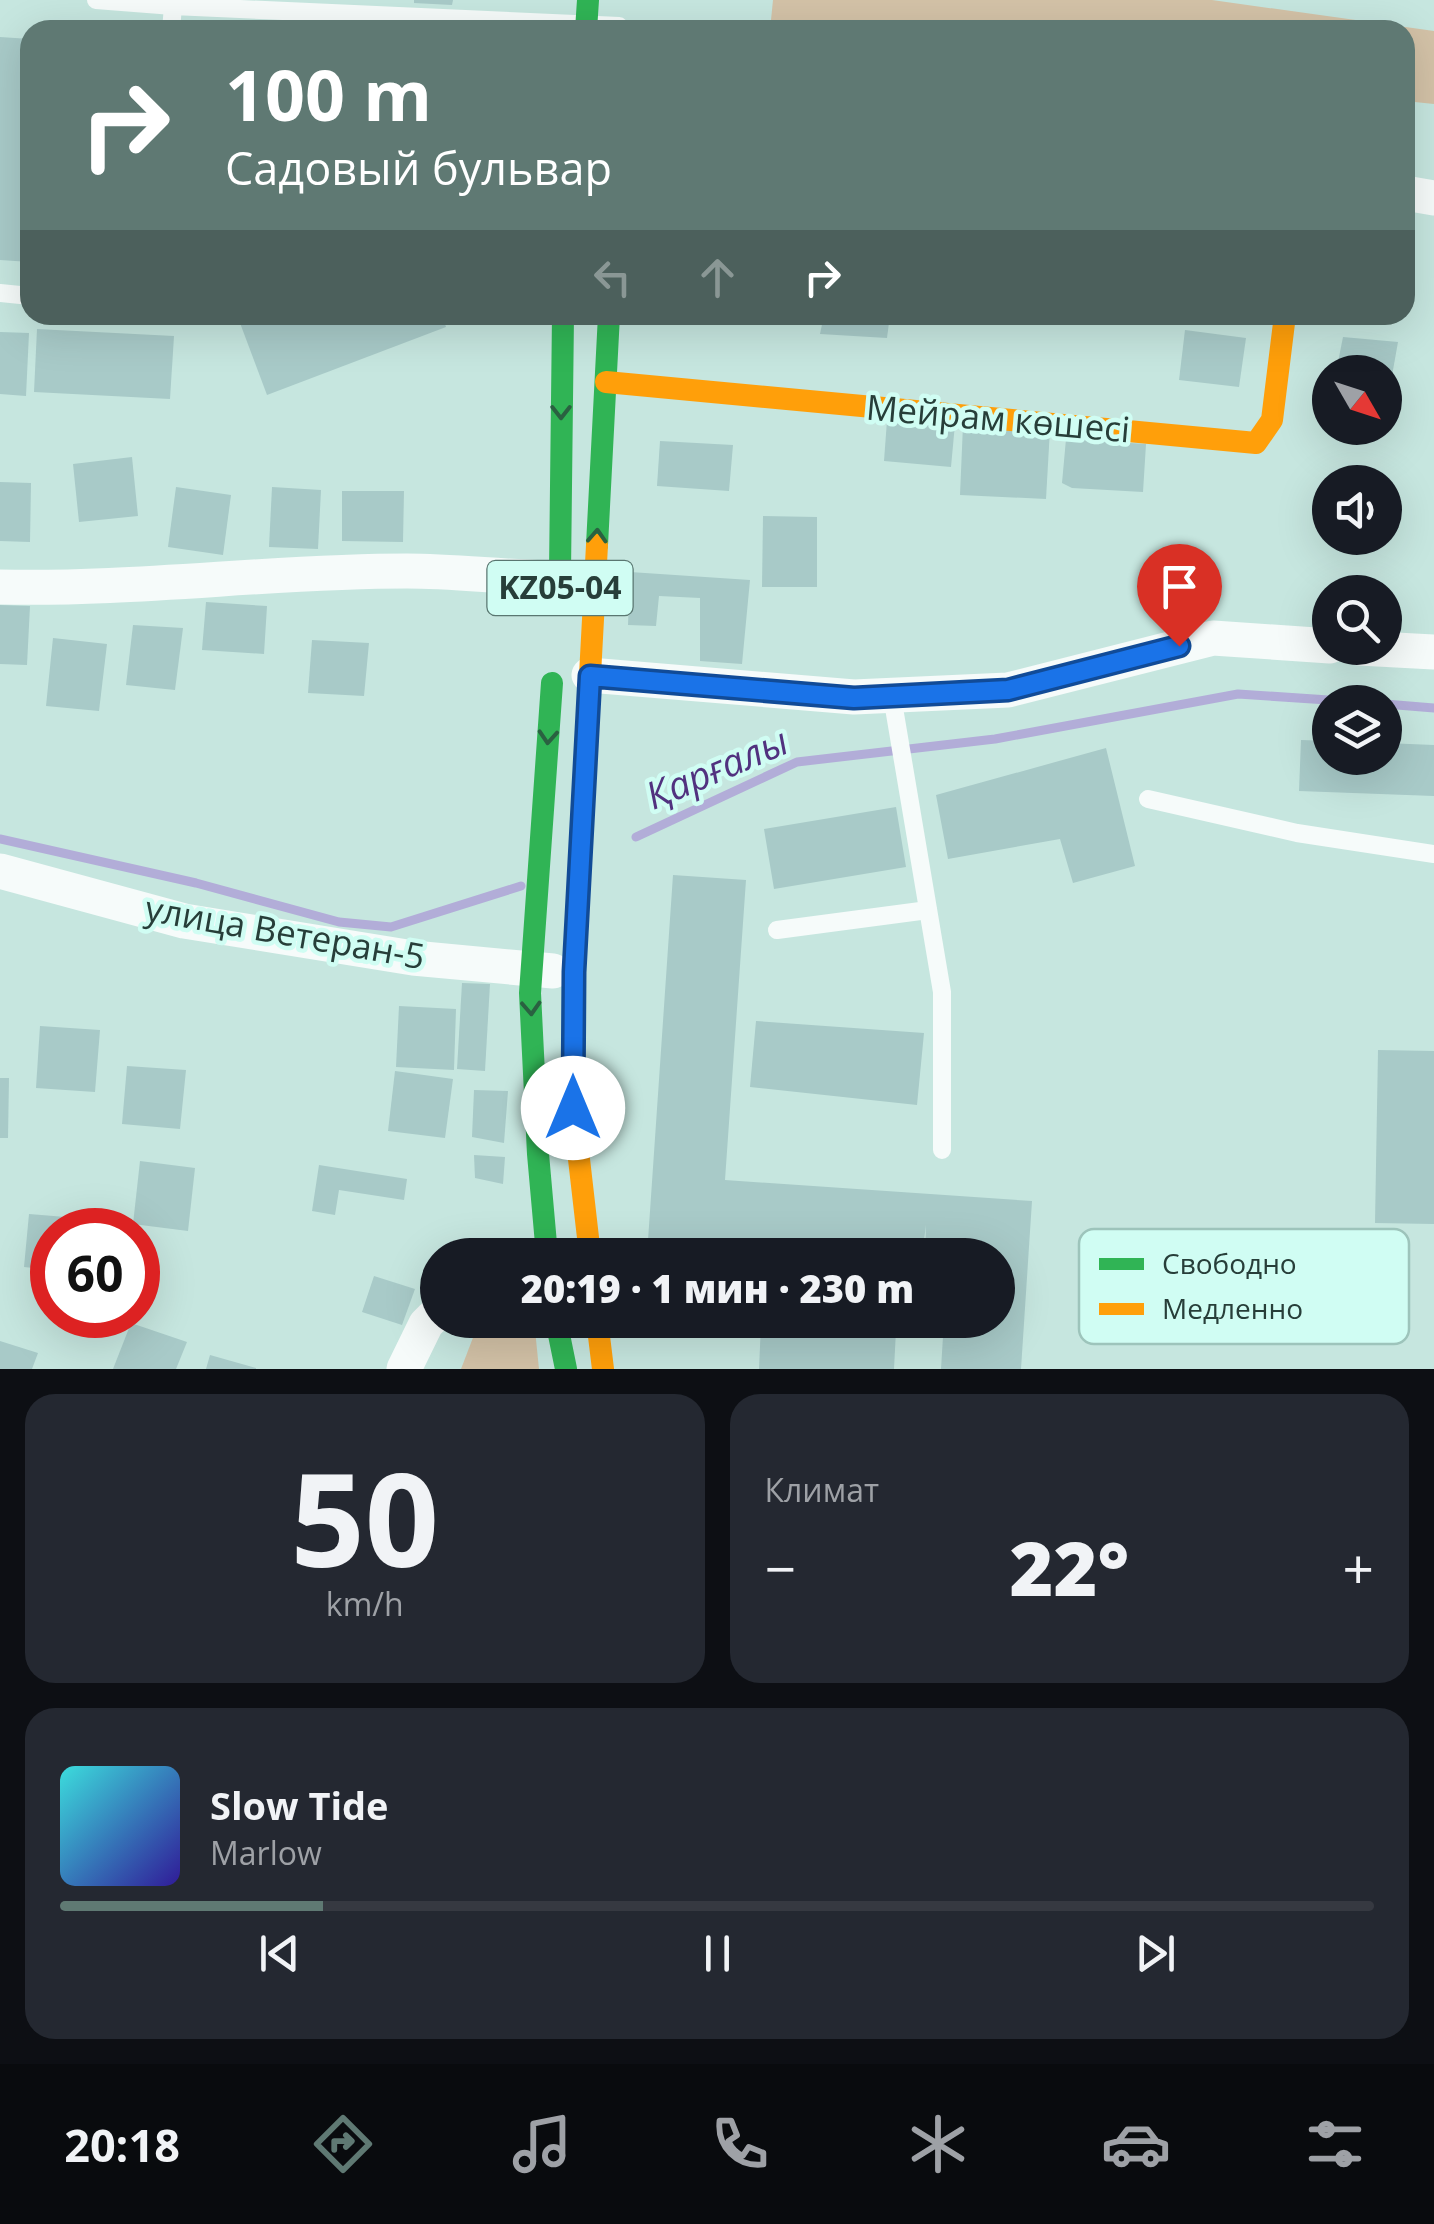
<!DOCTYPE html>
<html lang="ru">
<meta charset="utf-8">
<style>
body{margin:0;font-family:"Open Sans",sans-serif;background:#242831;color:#f1f3f6;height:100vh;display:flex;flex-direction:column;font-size:38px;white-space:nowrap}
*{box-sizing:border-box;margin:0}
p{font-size:32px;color:#9ea1a6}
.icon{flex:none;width:55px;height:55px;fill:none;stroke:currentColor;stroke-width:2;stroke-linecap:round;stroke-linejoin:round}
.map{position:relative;height:1369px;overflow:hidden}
.panel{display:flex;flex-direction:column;gap:25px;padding:25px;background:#0d0f14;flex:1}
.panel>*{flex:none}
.hud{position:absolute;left:20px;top:20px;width:1395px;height:305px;border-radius:30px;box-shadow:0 10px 40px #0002;background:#5f7973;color:#fff;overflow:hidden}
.needle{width:65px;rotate:129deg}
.controls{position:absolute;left:1312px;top:355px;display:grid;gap:20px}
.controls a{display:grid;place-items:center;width:90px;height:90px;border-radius:50%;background:#171b24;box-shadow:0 10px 40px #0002;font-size:50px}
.speed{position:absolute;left:30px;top:1208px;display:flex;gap:20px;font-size:50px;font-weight:700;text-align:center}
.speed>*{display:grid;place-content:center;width:130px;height:130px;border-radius:50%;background:#171b24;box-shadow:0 10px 40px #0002;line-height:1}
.speed .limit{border:15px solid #d22;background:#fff;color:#111}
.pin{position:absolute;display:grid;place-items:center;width:85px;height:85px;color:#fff;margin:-102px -42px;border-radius:50% 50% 50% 0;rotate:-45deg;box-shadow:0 0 10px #0007}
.pin .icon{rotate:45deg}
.me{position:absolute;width:110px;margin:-55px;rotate:0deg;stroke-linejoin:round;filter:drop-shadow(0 0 8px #0008)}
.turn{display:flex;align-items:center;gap:35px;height:210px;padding:0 40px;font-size:45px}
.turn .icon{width:130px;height:130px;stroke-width:2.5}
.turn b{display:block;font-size:70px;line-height:85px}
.lanes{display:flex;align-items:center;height:95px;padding:0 40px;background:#0003;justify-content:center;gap:50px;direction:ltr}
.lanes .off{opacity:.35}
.big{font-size:75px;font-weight:800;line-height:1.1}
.panel .widget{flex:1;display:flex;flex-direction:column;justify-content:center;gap:15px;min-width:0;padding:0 35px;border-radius:30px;background:#242831}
.panel .dial{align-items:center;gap:0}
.dial b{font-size:130px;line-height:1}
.song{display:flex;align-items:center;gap:30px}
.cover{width:120px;height:120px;border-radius:15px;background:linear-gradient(135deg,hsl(180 70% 55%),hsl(250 70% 35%))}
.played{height:10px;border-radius:5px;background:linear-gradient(90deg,#5f7973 20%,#363941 20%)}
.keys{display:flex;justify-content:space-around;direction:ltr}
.heat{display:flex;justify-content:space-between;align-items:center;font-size:55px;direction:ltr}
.panel .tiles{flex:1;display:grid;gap:25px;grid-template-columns:1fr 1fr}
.widget:last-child{grid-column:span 2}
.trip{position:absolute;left:420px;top:1238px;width:595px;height:100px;border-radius:50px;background:#171b24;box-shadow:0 10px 40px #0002;font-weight:800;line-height:100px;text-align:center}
.tab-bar{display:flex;height:160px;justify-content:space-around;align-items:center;background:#090b0e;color:#9ea1a6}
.tab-bar .icon{width:70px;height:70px}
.tab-bar .selected{color:#5f7973}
.tab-bar b{font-size:45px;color:#f1f3f6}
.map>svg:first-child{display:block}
.green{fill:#d3c2a7}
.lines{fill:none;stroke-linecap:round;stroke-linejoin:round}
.stream{stroke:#b2add8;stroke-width:9}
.building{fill:#a8cac8}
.lane{stroke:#f6fbfa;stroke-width:18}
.street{stroke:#f6fbfa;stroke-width:35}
.fast{stroke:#30b455;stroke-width:22}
.slow{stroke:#ff9f0a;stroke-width:22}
.oneway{stroke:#2a6141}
.route-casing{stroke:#114b97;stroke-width:25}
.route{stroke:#1a73e8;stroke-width:18}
.labels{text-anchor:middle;stroke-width:9;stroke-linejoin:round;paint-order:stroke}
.shield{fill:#d0fdf3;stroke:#5a7771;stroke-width:2.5}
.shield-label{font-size:32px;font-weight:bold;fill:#273e39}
.street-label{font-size:35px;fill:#273e39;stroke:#d0fdf3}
.water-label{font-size:38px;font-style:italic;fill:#51327f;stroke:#d0fdf3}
.key{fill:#d0fdf3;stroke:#9dc4bb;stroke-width:2.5}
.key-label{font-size:28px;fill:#273e39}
</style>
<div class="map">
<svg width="1434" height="1369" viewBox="0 0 1434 1369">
<rect width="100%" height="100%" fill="#c6e6df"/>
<!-- green -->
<g class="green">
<polygon points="773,0 1212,0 1434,31 1434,104 1405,101 1405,30 770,30"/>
<polygon points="511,1320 534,1320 539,1369 461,1369 474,1335"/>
</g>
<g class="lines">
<!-- stream -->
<g class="stream">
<polyline points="1385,704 1434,708"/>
<polyline points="636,837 797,762 995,739 1238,694 1358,702"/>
<polyline points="0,839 196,883 339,922 391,927 521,886"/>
</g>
</g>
<!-- building -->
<g class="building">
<polygon points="414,0 453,0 452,5 414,3"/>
<polygon points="0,37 30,39 30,262 0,260"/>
<polygon points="237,315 442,315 446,327 267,395"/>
<polygon points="824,315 890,315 887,338 820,334"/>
<polygon points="37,329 174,336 170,399 34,392"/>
<polygon points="1185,330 1246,338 1239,387 1179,380"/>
<polygon points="0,332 29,333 26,396 0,394"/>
<polygon points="1343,337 1398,342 1388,398 1385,398 1385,372 1336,372"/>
<polygon points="888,407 956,413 951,467 884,461"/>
<polygon points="963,425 1050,429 1046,499 960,495"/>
<polygon points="1066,439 1146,444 1143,492 1072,488 1062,483"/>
<polygon points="660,441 733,445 729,491 657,486"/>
<polygon points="132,457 138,516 79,522 73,464"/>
<polygon points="0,482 31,483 30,542 0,541"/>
<polygon points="176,487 231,495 223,555 168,547"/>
<polygon points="272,487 321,490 318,549 269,547"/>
<polygon points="342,491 404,491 403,542 342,541"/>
<polygon points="763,516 817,517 817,587 762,587"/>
<polygon points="630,572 750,580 742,664 700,661 700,598 659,596 656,626 628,625"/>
<polygon points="206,602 267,606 264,654 202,650"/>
<polygon points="0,605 30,606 27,665 0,664"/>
<polygon points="133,625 183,628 175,690 126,685"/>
<polygon points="53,638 107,644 99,711 46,706"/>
<polygon points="312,640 369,643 364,696 308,693"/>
<polygon points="1301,740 1330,741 1330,758 1385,758 1385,743 1434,745 1434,796 1299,791"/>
<polygon points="1106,748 1135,866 1073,883 1060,839 948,859 936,795"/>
<polygon points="896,807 906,867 774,889 764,829"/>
<polygon points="673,875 746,880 725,1180 1032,1201 1021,1369 941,1369 944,1320 998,1320 998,1255 925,1255 926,1225 922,1255 647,1255"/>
<polygon points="462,983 490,984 485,1071 457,1069"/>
<polygon points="399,1006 456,1009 454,1070 396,1067"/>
<polygon points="756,1021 924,1033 917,1105 750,1087"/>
<polygon points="40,1026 100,1030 95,1092 36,1088"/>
<polygon points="1378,1050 1434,1051 1434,1224 1375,1223"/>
<polygon points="127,1066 186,1070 180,1129 122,1124"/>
<polygon points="395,1071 453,1079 445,1138 388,1131"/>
<polygon points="0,1078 9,1078 8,1138 0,1138"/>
<polygon points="474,1090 508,1091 504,1143 472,1137"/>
<polygon points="474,1155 505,1157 503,1184 475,1178"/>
<polygon points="140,1161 195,1168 188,1231 133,1224"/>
<polygon points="319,1165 407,1179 404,1200 339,1190 335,1215 312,1211"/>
<polygon points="29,1214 90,1219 89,1230 52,1230 52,1270 24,1267"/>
<polygon points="374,1276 415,1289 402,1325 362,1312"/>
<polygon points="131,1323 187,1342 176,1369 113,1369"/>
<polygon points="761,1324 896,1330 894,1369 759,1369"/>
<polygon points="0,1341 38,1353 32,1369 0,1369"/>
<polygon points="210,1355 256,1368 256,1369 206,1369"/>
</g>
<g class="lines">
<!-- lane -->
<g class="lane">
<polyline points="96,0 173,6"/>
<polyline points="171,30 173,6 619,26"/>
<polyline points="0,293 30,296"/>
<polyline points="892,696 942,992 942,1150"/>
<polyline points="1148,799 1297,833 1434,854"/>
<polyline points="777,930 928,910"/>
</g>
<!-- street -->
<g class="street">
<polyline points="1405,193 1434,198"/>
<path d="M0 587C136 590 271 571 407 571 458 571 509 578 560 578"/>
<polyline points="1359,648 1434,652"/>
<polyline points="589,675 854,697 1008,690 1213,638 1330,646"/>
<polyline points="0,871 184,921 413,958 553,971"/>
<polyline points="404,1369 426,1324 438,1312"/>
</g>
<!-- fast -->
<g class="fast">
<polyline points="586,30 588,0"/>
<polyline points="597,545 609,315"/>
<polyline points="560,572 563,315"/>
<polyline points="547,1255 538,1154 530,993 552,683"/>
<polyline points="556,1320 566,1369"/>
</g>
<!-- slow -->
<g class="slow">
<polyline points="606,382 1256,443 1272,420 1285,315"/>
<polyline points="590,1255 573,1107 574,972 597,545"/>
<polyline points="597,1320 603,1369"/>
</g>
</g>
<!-- one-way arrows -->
<defs><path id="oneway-chevron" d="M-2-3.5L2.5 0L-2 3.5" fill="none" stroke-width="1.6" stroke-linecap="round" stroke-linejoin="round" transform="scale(2.5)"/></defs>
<g class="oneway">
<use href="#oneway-chevron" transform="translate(561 412) rotate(90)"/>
<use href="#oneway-chevron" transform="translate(597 536) rotate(-87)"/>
<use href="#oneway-chevron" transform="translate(548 737) rotate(94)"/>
<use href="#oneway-chevron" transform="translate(531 1008) rotate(87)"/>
</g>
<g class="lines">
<!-- route casing -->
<g class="route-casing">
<polyline id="route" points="573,1108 574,972 590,676 854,698 1008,690 1179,646"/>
</g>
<!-- route -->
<use href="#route" class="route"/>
</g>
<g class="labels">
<!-- shield labels -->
<rect class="shield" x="487.5" y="561" width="145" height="54" rx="8"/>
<g class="shield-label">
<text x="560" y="599">KZ05-04</text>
</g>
<!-- street labels -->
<g class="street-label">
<text transform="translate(998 419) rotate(5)" y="12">Мейрам көшесі</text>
<text transform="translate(285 933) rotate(10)" y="12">улица Ветеран-5</text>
</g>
<!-- water labels -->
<g class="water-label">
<text transform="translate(717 769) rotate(-23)" y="13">Қарғалы</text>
</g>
</g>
<!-- legend -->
<rect x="1079" y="1229" width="330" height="115" rx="15" class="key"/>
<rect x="1099" y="1258" width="45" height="12" fill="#30b455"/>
<rect x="1099" y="1303" width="45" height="12" fill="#ff9f0a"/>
<g class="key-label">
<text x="1162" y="1274">Свободно</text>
<text x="1162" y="1319">Медленно</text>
</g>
</svg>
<div class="controls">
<a><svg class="needle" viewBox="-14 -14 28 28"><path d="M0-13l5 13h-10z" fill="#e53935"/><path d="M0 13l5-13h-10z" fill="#9ea1a6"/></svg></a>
<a><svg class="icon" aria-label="sound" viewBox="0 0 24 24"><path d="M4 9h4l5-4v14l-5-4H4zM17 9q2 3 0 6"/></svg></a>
<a><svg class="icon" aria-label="search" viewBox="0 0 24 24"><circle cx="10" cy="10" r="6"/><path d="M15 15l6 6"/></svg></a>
<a><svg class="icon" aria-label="layers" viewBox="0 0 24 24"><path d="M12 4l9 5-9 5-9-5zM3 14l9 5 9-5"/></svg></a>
</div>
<div class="speed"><div class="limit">60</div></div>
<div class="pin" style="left:1179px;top:646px;background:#d93025"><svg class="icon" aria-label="arrive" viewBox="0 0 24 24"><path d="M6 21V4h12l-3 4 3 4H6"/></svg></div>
<svg class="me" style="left:573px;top:1108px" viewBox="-20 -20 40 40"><circle r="19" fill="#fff"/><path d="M0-13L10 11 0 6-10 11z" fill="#1a73e8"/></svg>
<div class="trip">20:19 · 1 мин · 230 m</div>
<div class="hud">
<div class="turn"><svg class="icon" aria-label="right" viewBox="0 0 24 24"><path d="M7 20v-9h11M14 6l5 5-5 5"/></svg><div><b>100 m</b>Садовый бульвар</div></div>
<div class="lanes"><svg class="icon off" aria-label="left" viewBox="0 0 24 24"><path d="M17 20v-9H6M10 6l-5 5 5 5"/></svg><svg class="icon off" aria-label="ahead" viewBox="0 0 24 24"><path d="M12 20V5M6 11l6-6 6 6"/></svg><svg class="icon" aria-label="right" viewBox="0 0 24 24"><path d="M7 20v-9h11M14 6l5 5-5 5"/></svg></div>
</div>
</div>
<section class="panel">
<div class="tiles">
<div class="widget dial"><b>50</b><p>km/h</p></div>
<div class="widget"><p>Климат</p>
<div class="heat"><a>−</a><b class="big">22°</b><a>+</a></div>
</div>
<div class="widget">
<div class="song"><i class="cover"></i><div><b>Slow Tide</b><p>Marlow</p></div></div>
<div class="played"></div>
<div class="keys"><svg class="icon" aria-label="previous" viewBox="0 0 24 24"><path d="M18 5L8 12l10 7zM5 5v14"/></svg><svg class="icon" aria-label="pause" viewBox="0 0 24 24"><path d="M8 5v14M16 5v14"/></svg><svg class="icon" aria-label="next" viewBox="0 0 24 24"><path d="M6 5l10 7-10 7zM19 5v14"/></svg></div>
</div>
</div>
</section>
<nav class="tab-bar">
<b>20:18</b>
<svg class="icon selected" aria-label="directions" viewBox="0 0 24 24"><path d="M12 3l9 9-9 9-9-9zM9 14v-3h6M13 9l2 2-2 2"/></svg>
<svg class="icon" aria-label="music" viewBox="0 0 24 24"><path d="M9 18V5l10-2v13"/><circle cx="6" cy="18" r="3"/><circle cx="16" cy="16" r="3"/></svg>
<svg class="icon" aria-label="phone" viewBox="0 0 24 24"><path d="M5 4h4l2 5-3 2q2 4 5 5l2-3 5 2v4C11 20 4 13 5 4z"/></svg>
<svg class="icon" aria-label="climate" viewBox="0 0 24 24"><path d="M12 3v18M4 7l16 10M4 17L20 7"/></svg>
<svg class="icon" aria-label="car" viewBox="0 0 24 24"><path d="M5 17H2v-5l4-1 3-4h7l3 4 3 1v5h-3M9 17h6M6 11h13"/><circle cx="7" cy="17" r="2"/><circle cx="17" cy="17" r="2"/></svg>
<svg class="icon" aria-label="filters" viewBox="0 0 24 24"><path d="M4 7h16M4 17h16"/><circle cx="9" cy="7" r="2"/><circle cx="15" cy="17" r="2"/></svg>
</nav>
